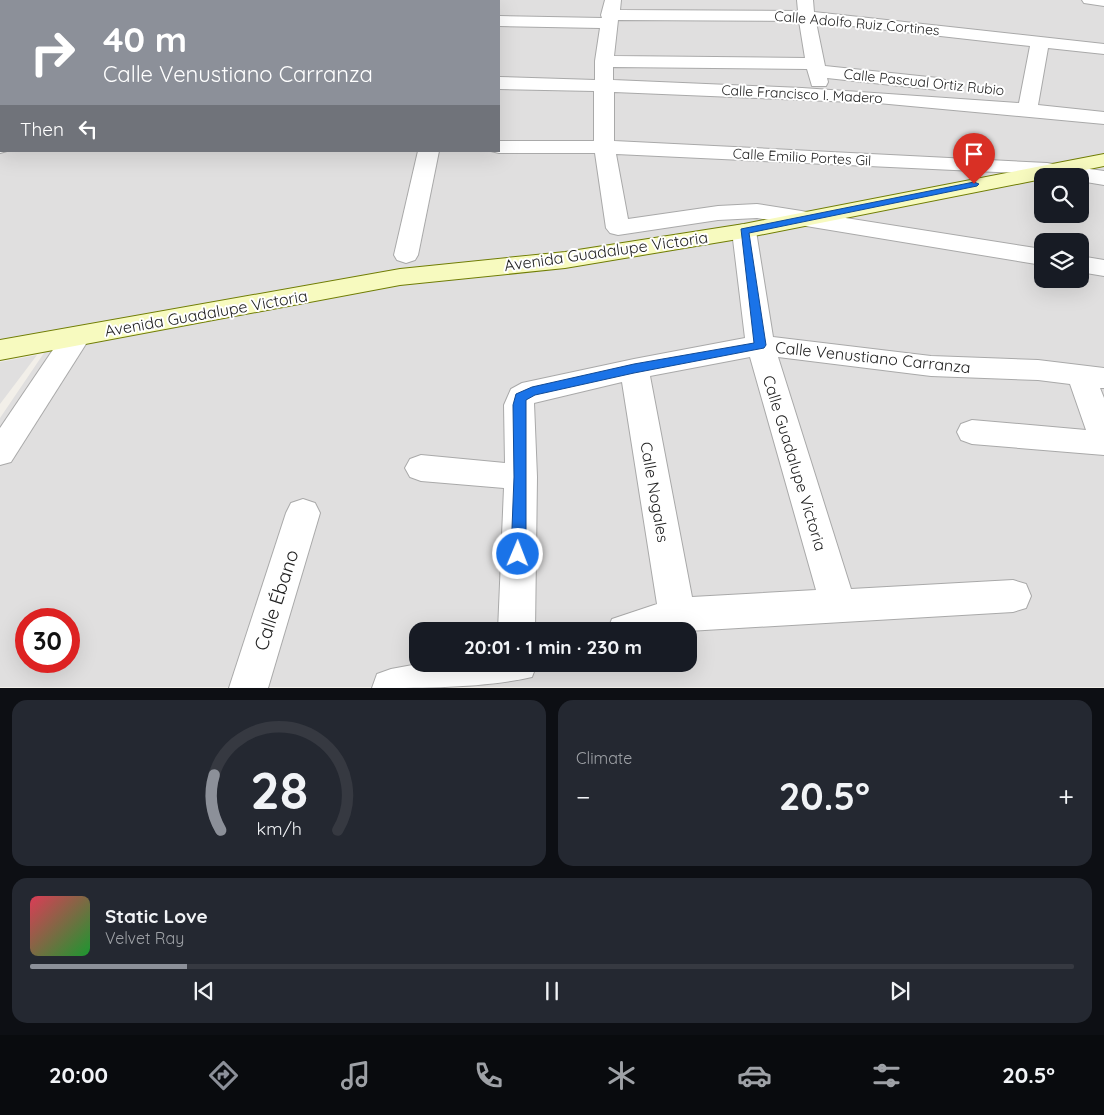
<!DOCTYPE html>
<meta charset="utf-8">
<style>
body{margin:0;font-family:Quicksand,sans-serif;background:#242831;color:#f1f3f6;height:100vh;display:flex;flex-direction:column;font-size:19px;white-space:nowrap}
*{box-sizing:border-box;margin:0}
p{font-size:16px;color:#9ea1a6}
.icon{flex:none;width:28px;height:28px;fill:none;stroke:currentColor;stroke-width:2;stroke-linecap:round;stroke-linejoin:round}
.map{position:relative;height:688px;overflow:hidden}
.details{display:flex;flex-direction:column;gap:12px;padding:12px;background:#0d0f14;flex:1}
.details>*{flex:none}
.hud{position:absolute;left:0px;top:0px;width:500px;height:152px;box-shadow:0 5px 20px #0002;background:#8c9099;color:#fff;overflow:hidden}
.controls{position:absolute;left:1034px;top:168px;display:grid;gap:10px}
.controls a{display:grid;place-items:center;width:55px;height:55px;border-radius:10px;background:#171b24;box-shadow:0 5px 20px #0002;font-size:25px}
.speed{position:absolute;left:15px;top:608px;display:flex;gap:10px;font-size:25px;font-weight:700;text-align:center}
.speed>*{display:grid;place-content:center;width:65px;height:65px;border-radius:50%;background:#171b24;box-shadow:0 5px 20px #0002;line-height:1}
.speed .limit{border:8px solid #d22;background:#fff;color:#111}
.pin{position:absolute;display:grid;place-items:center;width:42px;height:42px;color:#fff;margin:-51px -21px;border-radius:50% 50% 50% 0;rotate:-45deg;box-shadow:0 0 5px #0007}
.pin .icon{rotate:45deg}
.me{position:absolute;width:55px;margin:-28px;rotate:1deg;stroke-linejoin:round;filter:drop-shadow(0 0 4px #0008)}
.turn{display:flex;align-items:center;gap:18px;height:105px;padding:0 20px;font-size:22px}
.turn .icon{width:65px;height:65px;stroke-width:2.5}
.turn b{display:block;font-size:35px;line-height:42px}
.then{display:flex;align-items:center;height:48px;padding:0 20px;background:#0003;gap:10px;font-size:19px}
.big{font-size:38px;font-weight:700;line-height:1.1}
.details .widget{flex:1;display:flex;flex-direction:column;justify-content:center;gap:8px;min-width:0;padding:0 18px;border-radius:15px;background:#242831}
.details .dial{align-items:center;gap:0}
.dial svg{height:130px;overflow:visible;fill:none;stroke:#363941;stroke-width:7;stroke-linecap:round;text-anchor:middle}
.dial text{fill:#f1f3f6;stroke:none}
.song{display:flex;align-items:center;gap:15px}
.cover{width:60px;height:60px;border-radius:8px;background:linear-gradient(135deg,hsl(350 70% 55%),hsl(130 70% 35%))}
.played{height:5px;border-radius:2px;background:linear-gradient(90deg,#8c9099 15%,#363941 15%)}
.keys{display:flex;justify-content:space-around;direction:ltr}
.heat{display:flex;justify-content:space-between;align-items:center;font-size:28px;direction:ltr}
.details .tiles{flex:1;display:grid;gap:12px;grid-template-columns:1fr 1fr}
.widget:last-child{grid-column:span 2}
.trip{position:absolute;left:409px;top:622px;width:288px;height:50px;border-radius:15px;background:#171b24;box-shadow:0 5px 20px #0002;font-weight:700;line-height:50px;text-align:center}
.dock{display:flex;height:80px;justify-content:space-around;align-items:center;background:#090b0e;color:#9ea1a6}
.dock .icon{width:35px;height:35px}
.dock .on{color:#8c9099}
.dock b{font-size:22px;color:#f1f3f6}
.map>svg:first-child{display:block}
.residential{fill:#e0dfdf;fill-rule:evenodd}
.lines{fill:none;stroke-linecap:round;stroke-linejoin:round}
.street-casing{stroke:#a9a9a9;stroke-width:2}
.secondary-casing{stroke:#707d05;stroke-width:2}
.street{fill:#fff;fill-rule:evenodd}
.secondary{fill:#f7fabf;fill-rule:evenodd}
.route{fill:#1a73e8;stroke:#114b97}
.labels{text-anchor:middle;stroke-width:4;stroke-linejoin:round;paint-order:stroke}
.far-street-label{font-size:14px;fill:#222;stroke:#fff}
.street-label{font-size:16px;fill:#222;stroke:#fff}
.near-street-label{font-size:19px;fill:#222;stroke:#fff}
</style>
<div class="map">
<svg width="1104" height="688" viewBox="0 0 1104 688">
<rect width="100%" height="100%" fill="#f2efe9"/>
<!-- residential -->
<g class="residential">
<path d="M24 0H1104V687H0V418L46 350 0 358V152L499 151V1H23ZM1042 176H1080V214H1042ZM1042 241H1080V279H1042ZM26 619H69V661H26ZM418 631H688V664H418Z"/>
<polygon points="37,355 0,404 0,362"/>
</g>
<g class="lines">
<!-- street casing -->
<g class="street-casing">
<g id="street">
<polygon points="64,0 96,0 63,1"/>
<path d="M605 0H621L620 10 798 11 797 0H813L814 12 1104 44V54L1048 48 1038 105 1104 112V124L878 103 614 92V141L1047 163 1104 171V185L1080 181V176L616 154 628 219 718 206 757 204 1042 249V265L757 218 718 220 618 235 610 233 606 228 595 153H499L491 151H499V141H594V91L499 89V77L595 80V61L600 28 499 26V16L602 18 601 15ZM618 20 799 21 805 58 614 56ZM816 22 1030 46 1019 103 802 88 613 80V67L807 69 812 86H826L828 82 827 78 938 90 945 88 947 84 945 80 938 78 825 66Z"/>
<polygon points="1082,0 1104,0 1104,6 1084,3"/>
<rect x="0" y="85" width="1" height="12"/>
<polygon points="0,140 1,151 7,151 0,153"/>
<polygon points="418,151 439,151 418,255 415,260 406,263 397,260 394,255"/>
<path d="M744 224 752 226 756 231 773 337 931 356 1038 360 1104 368V388H1100L1104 398V455L972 444 961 440 957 432 961 424 972 420 1086 430 1070 384 1038 380 931 376 778 357 851 589 1013 580 1026 584 1031 596 1026 608 1013 612 688 631H607L612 619 657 604 622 382 534 403 537 477 535 631H498L504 488 421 481 410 477 405 468 410 459 421 455 505 463 504 405 511 389 522 383 634 359 745 338 732 231 736 226ZM750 357 816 590 692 597 650 376Z"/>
<polygon points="1080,256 1104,260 1104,276 1080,272"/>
<polygon points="77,327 87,329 91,336 11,462 0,465 0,428 67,329"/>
<polygon points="303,499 315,503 320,513 268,688 229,688 286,513 291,503"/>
<path d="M418 664H537L532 677C486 688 421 688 372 688L377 674 391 669Z"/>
</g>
</g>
<!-- secondary casing -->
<g class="secondary-casing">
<polygon id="secondary" points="1104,154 1104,166 1055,176 1042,176 1042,179 744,238 565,268 400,285 0,360 0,340 400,269 565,252 744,224"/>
</g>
<!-- street -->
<use href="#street" class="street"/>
<!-- secondary -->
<use href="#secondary" class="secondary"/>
</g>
<!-- route -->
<polygon class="route" points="974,182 979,184 977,186 749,233 766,345 764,348 634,373 535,395 526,400 526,554 524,559 518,561 513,559 511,554 514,477 513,405 516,394 532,387 634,364 754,343 741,229"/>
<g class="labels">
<!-- far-street labels -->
<g class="far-street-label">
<text transform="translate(857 23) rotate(5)" y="5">Calle Adolfo Ruiz Cortines</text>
<text transform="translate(924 82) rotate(6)" y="5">Calle Pascual Ortiz Rubio</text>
<text transform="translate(802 94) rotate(3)" y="5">Calle Francisco I. Madero</text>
<text transform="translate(802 157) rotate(3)" y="5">Calle Emilio Portes Gil</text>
</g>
<!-- street labels -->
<g class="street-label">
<text transform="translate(606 251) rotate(-8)" y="6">Avenida Guadalupe Victoria</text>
<text transform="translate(206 313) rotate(-10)" y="6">Avenida Guadalupe Victoria</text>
<text transform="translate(873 357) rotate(6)" y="6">Calle Venustiano Carranza</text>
<text transform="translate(795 463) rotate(73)" y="6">Calle Guadalupe Victoria</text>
<text transform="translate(655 492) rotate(80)" y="6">Calle Nogales</text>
</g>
<!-- near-street labels -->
<g class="near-street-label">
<text transform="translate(276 600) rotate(-72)" y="7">Calle Ébano</text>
</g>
</g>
</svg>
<div class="controls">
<a><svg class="icon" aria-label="search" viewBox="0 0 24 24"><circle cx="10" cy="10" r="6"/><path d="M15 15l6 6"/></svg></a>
<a><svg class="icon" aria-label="layers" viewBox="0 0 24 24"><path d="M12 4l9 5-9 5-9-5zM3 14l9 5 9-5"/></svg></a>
</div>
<div class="speed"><div class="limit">30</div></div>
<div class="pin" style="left:974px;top:184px;background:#d93025"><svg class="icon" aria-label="arrive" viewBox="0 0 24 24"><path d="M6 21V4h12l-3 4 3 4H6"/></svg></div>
<svg class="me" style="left:518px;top:554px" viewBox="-20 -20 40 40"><circle r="17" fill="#1a73e8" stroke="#fff" stroke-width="3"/><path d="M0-11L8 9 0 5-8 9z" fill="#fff"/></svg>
<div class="trip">20:01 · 1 min · 230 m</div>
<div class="hud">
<div class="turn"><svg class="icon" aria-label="right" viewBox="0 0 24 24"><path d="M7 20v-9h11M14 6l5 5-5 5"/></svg><div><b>40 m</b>Calle Venustiano Carranza</div></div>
<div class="then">Then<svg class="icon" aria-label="left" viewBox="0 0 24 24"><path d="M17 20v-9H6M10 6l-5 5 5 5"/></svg></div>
</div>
</div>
<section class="details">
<div class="tiles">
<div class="widget dial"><svg viewBox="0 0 100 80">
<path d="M14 69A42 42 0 1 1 86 69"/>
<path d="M14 69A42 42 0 0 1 10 35" stroke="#8c9099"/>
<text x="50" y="56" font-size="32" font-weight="700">28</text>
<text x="50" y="72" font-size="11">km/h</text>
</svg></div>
<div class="widget"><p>Climate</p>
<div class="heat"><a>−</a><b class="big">20.5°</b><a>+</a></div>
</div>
<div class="widget">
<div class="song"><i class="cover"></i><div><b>Static Love</b><p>Velvet Ray</p></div></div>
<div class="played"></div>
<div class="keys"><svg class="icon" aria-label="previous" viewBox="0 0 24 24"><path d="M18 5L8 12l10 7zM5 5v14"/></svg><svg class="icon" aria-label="pause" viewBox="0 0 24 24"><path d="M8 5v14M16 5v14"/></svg><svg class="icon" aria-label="next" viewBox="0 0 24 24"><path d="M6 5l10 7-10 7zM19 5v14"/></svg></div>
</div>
</div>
</section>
<nav class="dock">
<b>20:00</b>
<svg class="icon on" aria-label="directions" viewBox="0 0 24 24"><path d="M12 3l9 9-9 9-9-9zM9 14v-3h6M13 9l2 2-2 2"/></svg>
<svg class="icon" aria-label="music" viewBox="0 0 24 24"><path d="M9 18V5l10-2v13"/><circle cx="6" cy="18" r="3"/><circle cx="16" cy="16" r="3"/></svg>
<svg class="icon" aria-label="phone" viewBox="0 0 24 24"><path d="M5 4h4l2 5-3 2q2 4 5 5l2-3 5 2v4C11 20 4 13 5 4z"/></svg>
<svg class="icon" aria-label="climate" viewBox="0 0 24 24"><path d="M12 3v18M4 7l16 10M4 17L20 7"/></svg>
<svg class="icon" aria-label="car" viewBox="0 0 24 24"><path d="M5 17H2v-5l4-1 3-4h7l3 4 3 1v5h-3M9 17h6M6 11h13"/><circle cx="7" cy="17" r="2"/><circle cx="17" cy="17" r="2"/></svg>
<svg class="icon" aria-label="filters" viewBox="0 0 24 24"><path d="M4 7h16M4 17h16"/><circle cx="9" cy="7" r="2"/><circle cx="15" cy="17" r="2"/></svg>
<b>20.5°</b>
</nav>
